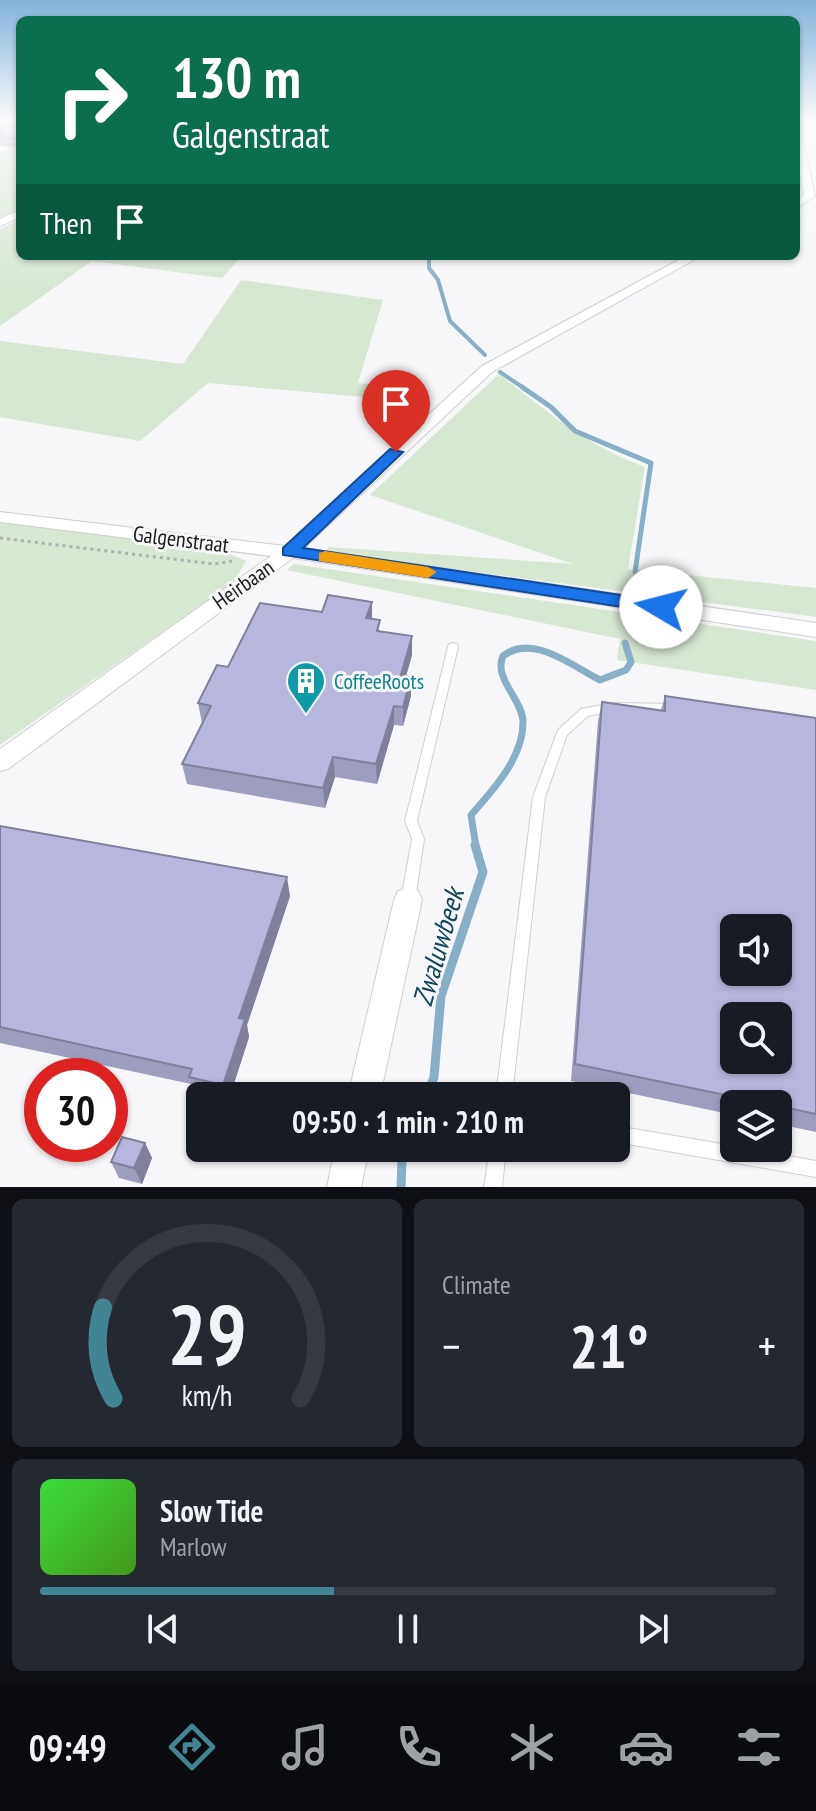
<!DOCTYPE html>
<meta charset="utf-8">
<style>
body{margin:0;font-family:"PT Sans Narrow",sans-serif;background:#242831;color:#f1f3f6;height:100vh;display:flex;flex-direction:column;font-size:30px;white-space:nowrap}
*{box-sizing:border-box;margin:0}
p{font-size:26px;color:#9ea1a6}
.icon{flex:none;width:44px;height:44px;fill:none;stroke:currentColor;stroke-width:2;stroke-linecap:round;stroke-linejoin:round}
.map{position:relative;height:1187px;overflow:hidden}
.side{display:flex;flex-direction:column;gap:12px;padding:12px;background:#0d0f14;flex:1}
.side>*{flex:none}
.hud{position:absolute;left:16px;top:16px;width:784px;height:244px;border-radius:12px;box-shadow:0 2px 6px #0004;background:#0b6e4f;color:#fff;overflow:hidden}
.fabs{position:absolute;left:720px;top:914px;display:grid;gap:16px}
.fabs a{display:grid;place-items:center;width:72px;height:72px;border-radius:12px;background:#171b24;box-shadow:0 2px 6px #0004;font-size:40px}
.speed{position:absolute;left:24px;top:1058px;display:flex;gap:16px;font-size:40px;font-weight:700;text-align:center}
.speed>*{display:grid;place-content:center;width:104px;height:104px;border-radius:50%;background:#171b24;box-shadow:0 2px 6px #0004;line-height:1}
.speed .limit{border:12px solid #d22;background:#fff;color:#111}
.pin{position:absolute;display:grid;place-items:center;width:68px;height:68px;color:#fff;margin:-82px -34px;border-radius:50% 50% 50% 0;rotate:-45deg;box-shadow:0 0 8px #0007}
.pin .icon{rotate:45deg}
.me{position:absolute;width:88px;margin:-44px;rotate:278deg;stroke-linejoin:round;filter:drop-shadow(0 0 6px #0008)}
.turn{display:flex;align-items:center;gap:28px;height:168px;padding:0 24px;font-size:36px}
.turn .icon{width:104px;height:104px;stroke-width:2.5}
.turn b{display:block;font-size:56px;line-height:68px}
.then{display:flex;align-items:center;height:76px;padding:0 24px;background:#0003;gap:16px;font-size:30px}
.big{font-size:60px;font-weight:700;line-height:1.1}
.side .card{flex:1;display:flex;flex-direction:column;justify-content:center;gap:12px;min-width:0;padding:0 28px;border-radius:12px;background:#242831}
.side .dial{align-items:center;gap:0}
.dial svg{height:208px;overflow:visible;fill:none;stroke:#363941;stroke-width:7;stroke-linecap:round;text-anchor:middle}
.dial text{fill:#f1f3f6;stroke:none}
.song{display:flex;align-items:center;gap:24px}
.cover{width:96px;height:96px;border-radius:12px;background:linear-gradient(135deg,hsl(120 70% 55%),hsl(100 70% 35%))}
.played{height:8px;border-radius:4px;background:linear-gradient(90deg,#418593 40%,#363941 40%)}
.keys{display:flex;justify-content:space-around;direction:ltr}
.heat{display:flex;justify-content:space-between;align-items:center;font-size:44px;direction:ltr}
.side .tiles{flex:1;display:grid;gap:12px;grid-template-columns:1fr 1fr}
.card:last-child{grid-column:span 2}
.trip{position:absolute;left:186px;top:1082px;width:444px;height:80px;border-radius:12px;background:#171b24;box-shadow:0 2px 6px #0004;font-weight:700;line-height:80px;text-align:center}
.tabs{display:flex;height:128px;justify-content:space-around;align-items:center;background:#090b0e;color:#9ea1a6}
.tabs .icon{width:56px;height:56px}
.tabs .current{color:#418593}
.tabs b{font-size:36px;color:#f1f3f6}
.map>svg:first-child{display:block}
.green{fill:#d6e7d2}
.lines{fill:none;stroke-linecap:round;stroke-linejoin:round}
.stream-far3{stroke:#89afc6;stroke-width:4}
.stream-far2{stroke:#89afc6;stroke-width:5}
.stream-far1{stroke:#89afc6;stroke-width:7}
.stream{stroke:#89afc6;stroke-width:9}
.lane-casing{stroke:#cfcfd1;stroke-width:2}
.street-casing{stroke:#cfcfd1;stroke-width:2}
.path{stroke:#afafb0;stroke-width:3;stroke-dasharray:3 4;stroke-linecap:butt}
.lane{fill:#fff;fill-rule:evenodd}
.street{fill:#fff;fill-rule:evenodd}
.wall{fill:#9d9dbe}
.shaded-wall{fill:#80809b}
.building{fill:#b7b7dd;stroke:#80809b;stroke-width:2;fill-rule:evenodd}
.route{fill:#1a73e8;stroke:#114b97;stroke-width:2}
.slow{fill:#f59e0b}
.labels{text-anchor:middle;stroke-width:6;stroke-linejoin:round;paint-order:stroke}
.street-label{font-size:22px;fill:#1a1b1b;stroke:#f7f7f9}
.culture-label{font-size:22px;fill:#0d838f;stroke:#f7f7f9;text-anchor:start}
.near-water-label{font-size:28px;font-style:italic;fill:#13445c;stroke:#f7f7f9}
</style>
<div class="map">
<svg width="816" height="1187" viewBox="0 0 816 1187">
<rect width="100%" height="100%" fill="#f7f7f9"/>
<!-- green -->
<g class="green">
<polygon points="16,146 20,146 20,209 0,219 0,152"/>
<polygon points="20,219 20,256 242,256 222,278 92,261 0,326 0,229"/>
<polygon points="241,280 383,300 358,383 419,391 408,401 208,383 140,441 0,417 0,341 183,364"/>
<path d="M499 374C546 411 588 447 645 467L628 569 816 588V617L324 552 329 547 573 564 370 495Z"/>
<polygon points="0,522 218,549 246,561 235,580 214,596 0,745"/>
<polygon points="294,564 816,641 816,690 617,660 620,639 287,570"/>
</g>
<g class="lines">
<!-- stream-far3 -->
<g class="stream-far3">
<polyline points="429,256 429,268 438,280 450,321 485,355"/>
<polyline points="500,372 525,389"/>
</g>
<!-- stream-far2 -->
<polyline class="stream-far2" points="522,387 551,407 575,431 651,463 635,572"/>
<!-- stream-far1 -->
<path class="stream-far1" d="M476 847 471 815C493 790 524 757 523 721 522 699 493 678 503 656 533 633 572 666 600 680L626 670 631 662 625 643"/>
<!-- stream -->
<g class="stream">
<polyline points="427,1096 434,1077 441,996 483,872 475,845"/>
<polyline points="401,1187 402,1160 407,1148"/>
</g>
<!-- lane casing -->
<g class="lane-casing">
<g id="lane">
<polygon points="453,643 457,644 458,647 417,821 424,839 415,900 413,904 408,906 403,904 401,900 412,839 405,821 448,647 449,644"/>
<polygon points="613,703 676,704 680,705 682,708 680,711 676,712 613,711 588,716 567,735 545,797 512,1096 496,1096 533,797 558,730 581,709"/>
<polygon points="616,1126 734,1146 734,1148 744,1148 816,1161 816,1177 616,1142"/>
<polygon points="490,1148 506,1148 502,1187 484,1187"/>
</g>
</g>
<!-- street casing -->
<g class="street-casing">
<g id="street">
<polygon points="796,129 801,132 815,196 796,208 796,200 804,195 796,154"/>
<polygon points="20,210 20,217 0,226 0,219"/>
<polygon points="686,256 701,256 492,372 304,548 816,623 816,637 293,558 8,769 0,771 0,749 271,556 0,522 0,512 285,546 482,366"/>
<polygon points="408,888 418,891 422,900 380,1096 348,1096 394,900 398,891"/>
<polygon points="335,1148 369,1148 361,1187 327,1187"/>
</g>
</g>
<!-- path -->
<polyline class="path" points="0,538 214,564 232,561"/>
<!-- lane -->
<use href="#lane" class="lane"/>
<!-- street -->
<use href="#street" class="street"/>
</g>
<!-- wall -->
<g class="wall">
<polygon points="0,121 20,121 20,148 0,146"/>
<polygon points="372,602 372,619 380,631 412,655 406,676 411,677 411,696 403,726 394,725 377,784 335,777 325,808 187,784 182,764 202,723 198,703 228,667 322,612"/>
<polygon points="665,696 816,718 816,1132 778,1124 778,1104 734,1104 734,1115 571,1081 598,721 602,702 661,710"/>
<polygon points="0,826 290,896 247,1025 249,1037 230,1096 203,1096 194,1094 191,1084 0,1043"/>
<polygon points="145,1143 152,1158 142,1184 119,1178 111,1162"/>
</g>
<!-- shaded-wall -->
<g class="shaded-wall">
<polygon points="372,602 372,621 366,618"/>
<polygon points="412,636 412,655 401,694 401,675"/>
<polygon points="411,677 411,696 403,726 403,707"/>
<polygon points="394,706 394,725 377,784 376,764"/>
<polygon points="333,757 335,777 325,808 323,788"/>
<polygon points="287,877 290,896 247,1025 249,1037 230,1096 226,1096 223,1085 239,1018"/>
<polygon points="145,1143 152,1158 142,1184 134,1168"/>
</g>
<!-- building -->
<g class="building">
<polygon points="0,121 20,121 20,139 0,137"/>
<polygon points="328,595 372,602 366,618 380,620 377,631 412,636 401,675 411,677 403,707 394,706 376,764 333,757 323,788 182,764 211,706 198,703 217,665 228,667 260,603 322,612"/>
<path d="M665 696 816 718V1114L778 1106V1104H769L575 1064 602 702 665 711ZM734 928H778V972H734ZM734 1016H778V1060H734Z"/>
<polygon points="0,826 287,877 239,1018 245,1019 223,1085 189,1077 192,1069 0,1027"/>
<polygon points="122,1137 145,1143 134,1168 111,1162"/>
</g>
<!-- sky -->
<linearGradient id="sky" x2="0" y2="1"><stop stop-color="#82b2da"/><stop offset="0.42" stop-color="#fbfbfc"/><stop offset="1" stop-color="#fbfbfc" stop-opacity="0"/></linearGradient>
<rect width="816" height="287" fill="url(#sky)"/>
<!-- route -->
<polygon class="route" points="390,449 403,452 303,548 661,601 670,607 661,613 283,555 283,548"/>
<!-- slow -->
<polygon class="slow" points="325,551 428,567 437,572 428,578 319,561 319,553"/>
<!-- icons -->
<defs>
<g id="building-pin" transform="scale(2)"><path d="M0 17L-7.5 6A9.5 9.5 0 1 1 7.5 6Z" fill="#0f9aa8" stroke="#f7f7f9"/><path d="M-4-6H4V6H1V3H-1V6H-4ZM-2.5-4.3h1.7v1.8h-1.7ZM.8-4.3h1.7v1.8H.8ZM-2.5-1h1.7V.8h-1.7ZM.8-1h1.7V.8H.8Z" fill="#fff"/></g>
</defs>
<g fill-rule="evenodd">
<use href="#building-pin" x="306" y="681"/>
</g>
<g class="labels">
<!-- street labels -->
<g class="street-label">
<text transform="translate(181 539) rotate(7)" y="8">Galgenstraat</text>
<text transform="translate(243 584) rotate(-35)" y="8">Heirbaan</text>
</g>
<!-- culture labels -->
<g class="culture-label">
<text x="334" y="689">CoffeeRoots</text>
</g>
<!-- near-water labels -->
<g class="near-water-label">
<text transform="translate(438 947) rotate(-74)" y="10">Zwaluwbeek</text>
</g>
</g>
</svg>
<div class="fabs">
<a><svg class="icon" aria-label="sound" viewBox="0 0 24 24"><path d="M4 9h4l5-4v14l-5-4H4zM17 9q2 3 0 6"/></svg></a>
<a><svg class="icon" aria-label="search" viewBox="0 0 24 24"><circle cx="10" cy="10" r="6"/><path d="M15 15l6 6"/></svg></a>
<a><svg class="icon" aria-label="layers" viewBox="0 0 24 24"><path d="M12 4l9 5-9 5-9-5zM3 14l9 5 9-5"/></svg></a>
</div>
<div class="speed"><div class="limit">30</div></div>
<div class="pin" style="left:396px;top:452px;background:#d93025"><svg class="icon" aria-label="arrive" viewBox="0 0 24 24"><path d="M6 21V4h12l-3 4 3 4H6"/></svg></div>
<svg class="me" style="left:661px;top:607px" viewBox="-20 -20 40 40"><circle r="19" fill="#fff"/><path d="M0-13L10 11 0 6-10 11z" fill="#1a73e8"/></svg>
<div class="trip">09:50 · 1 min · 210 m</div>
<div class="hud">
<div class="turn"><svg class="icon" aria-label="right" viewBox="0 0 24 24"><path d="M7 20v-9h11M14 6l5 5-5 5"/></svg><div><b>130 m</b>Galgenstraat</div></div>
<div class="then">Then<svg class="icon" aria-label="arrive" viewBox="0 0 24 24"><path d="M6 21V4h12l-3 4 3 4H6"/></svg></div>
</div>
</div>
<section class="side">
<div class="tiles">
<div class="card dial"><svg viewBox="0 0 100 80">
<path d="M14 69A42 42 0 1 1 86 69"/>
<path d="M14 69A42 42 0 0 1 10 34" stroke="#418593"/>
<text x="50" y="56" font-size="32" font-weight="700">29</text>
<text x="50" y="72" font-size="11">km/h</text>
</svg></div>
<div class="card"><p>Climate</p>
<div class="heat"><a>−</a><b class="big">21°</b><a>+</a></div>
</div>
<div class="card">
<div class="song"><i class="cover"></i><div><b>Slow Tide</b><p>Marlow</p></div></div>
<div class="played"></div>
<div class="keys"><svg class="icon" aria-label="previous" viewBox="0 0 24 24"><path d="M18 5L8 12l10 7zM5 5v14"/></svg><svg class="icon" aria-label="pause" viewBox="0 0 24 24"><path d="M8 5v14M16 5v14"/></svg><svg class="icon" aria-label="next" viewBox="0 0 24 24"><path d="M6 5l10 7-10 7zM19 5v14"/></svg></div>
</div>
</div>
</section>
<nav class="tabs">
<b>09:49</b>
<svg class="icon current" aria-label="directions" viewBox="0 0 24 24"><path d="M12 3l9 9-9 9-9-9zM9 14v-3h6M13 9l2 2-2 2"/></svg>
<svg class="icon" aria-label="music" viewBox="0 0 24 24"><path d="M9 18V5l10-2v13"/><circle cx="6" cy="18" r="3"/><circle cx="16" cy="16" r="3"/></svg>
<svg class="icon" aria-label="phone" viewBox="0 0 24 24"><path d="M5 4h4l2 5-3 2q2 4 5 5l2-3 5 2v4C11 20 4 13 5 4z"/></svg>
<svg class="icon" aria-label="climate" viewBox="0 0 24 24"><path d="M12 3v18M4 7l16 10M4 17L20 7"/></svg>
<svg class="icon" aria-label="car" viewBox="0 0 24 24"><path d="M5 17H2v-5l4-1 3-4h7l3 4 3 1v5h-3M9 17h6M6 11h13"/><circle cx="7" cy="17" r="2"/><circle cx="17" cy="17" r="2"/></svg>
<svg class="icon" aria-label="filters" viewBox="0 0 24 24"><path d="M4 7h16M4 17h16"/><circle cx="9" cy="7" r="2"/><circle cx="15" cy="17" r="2"/></svg>
</nav>
